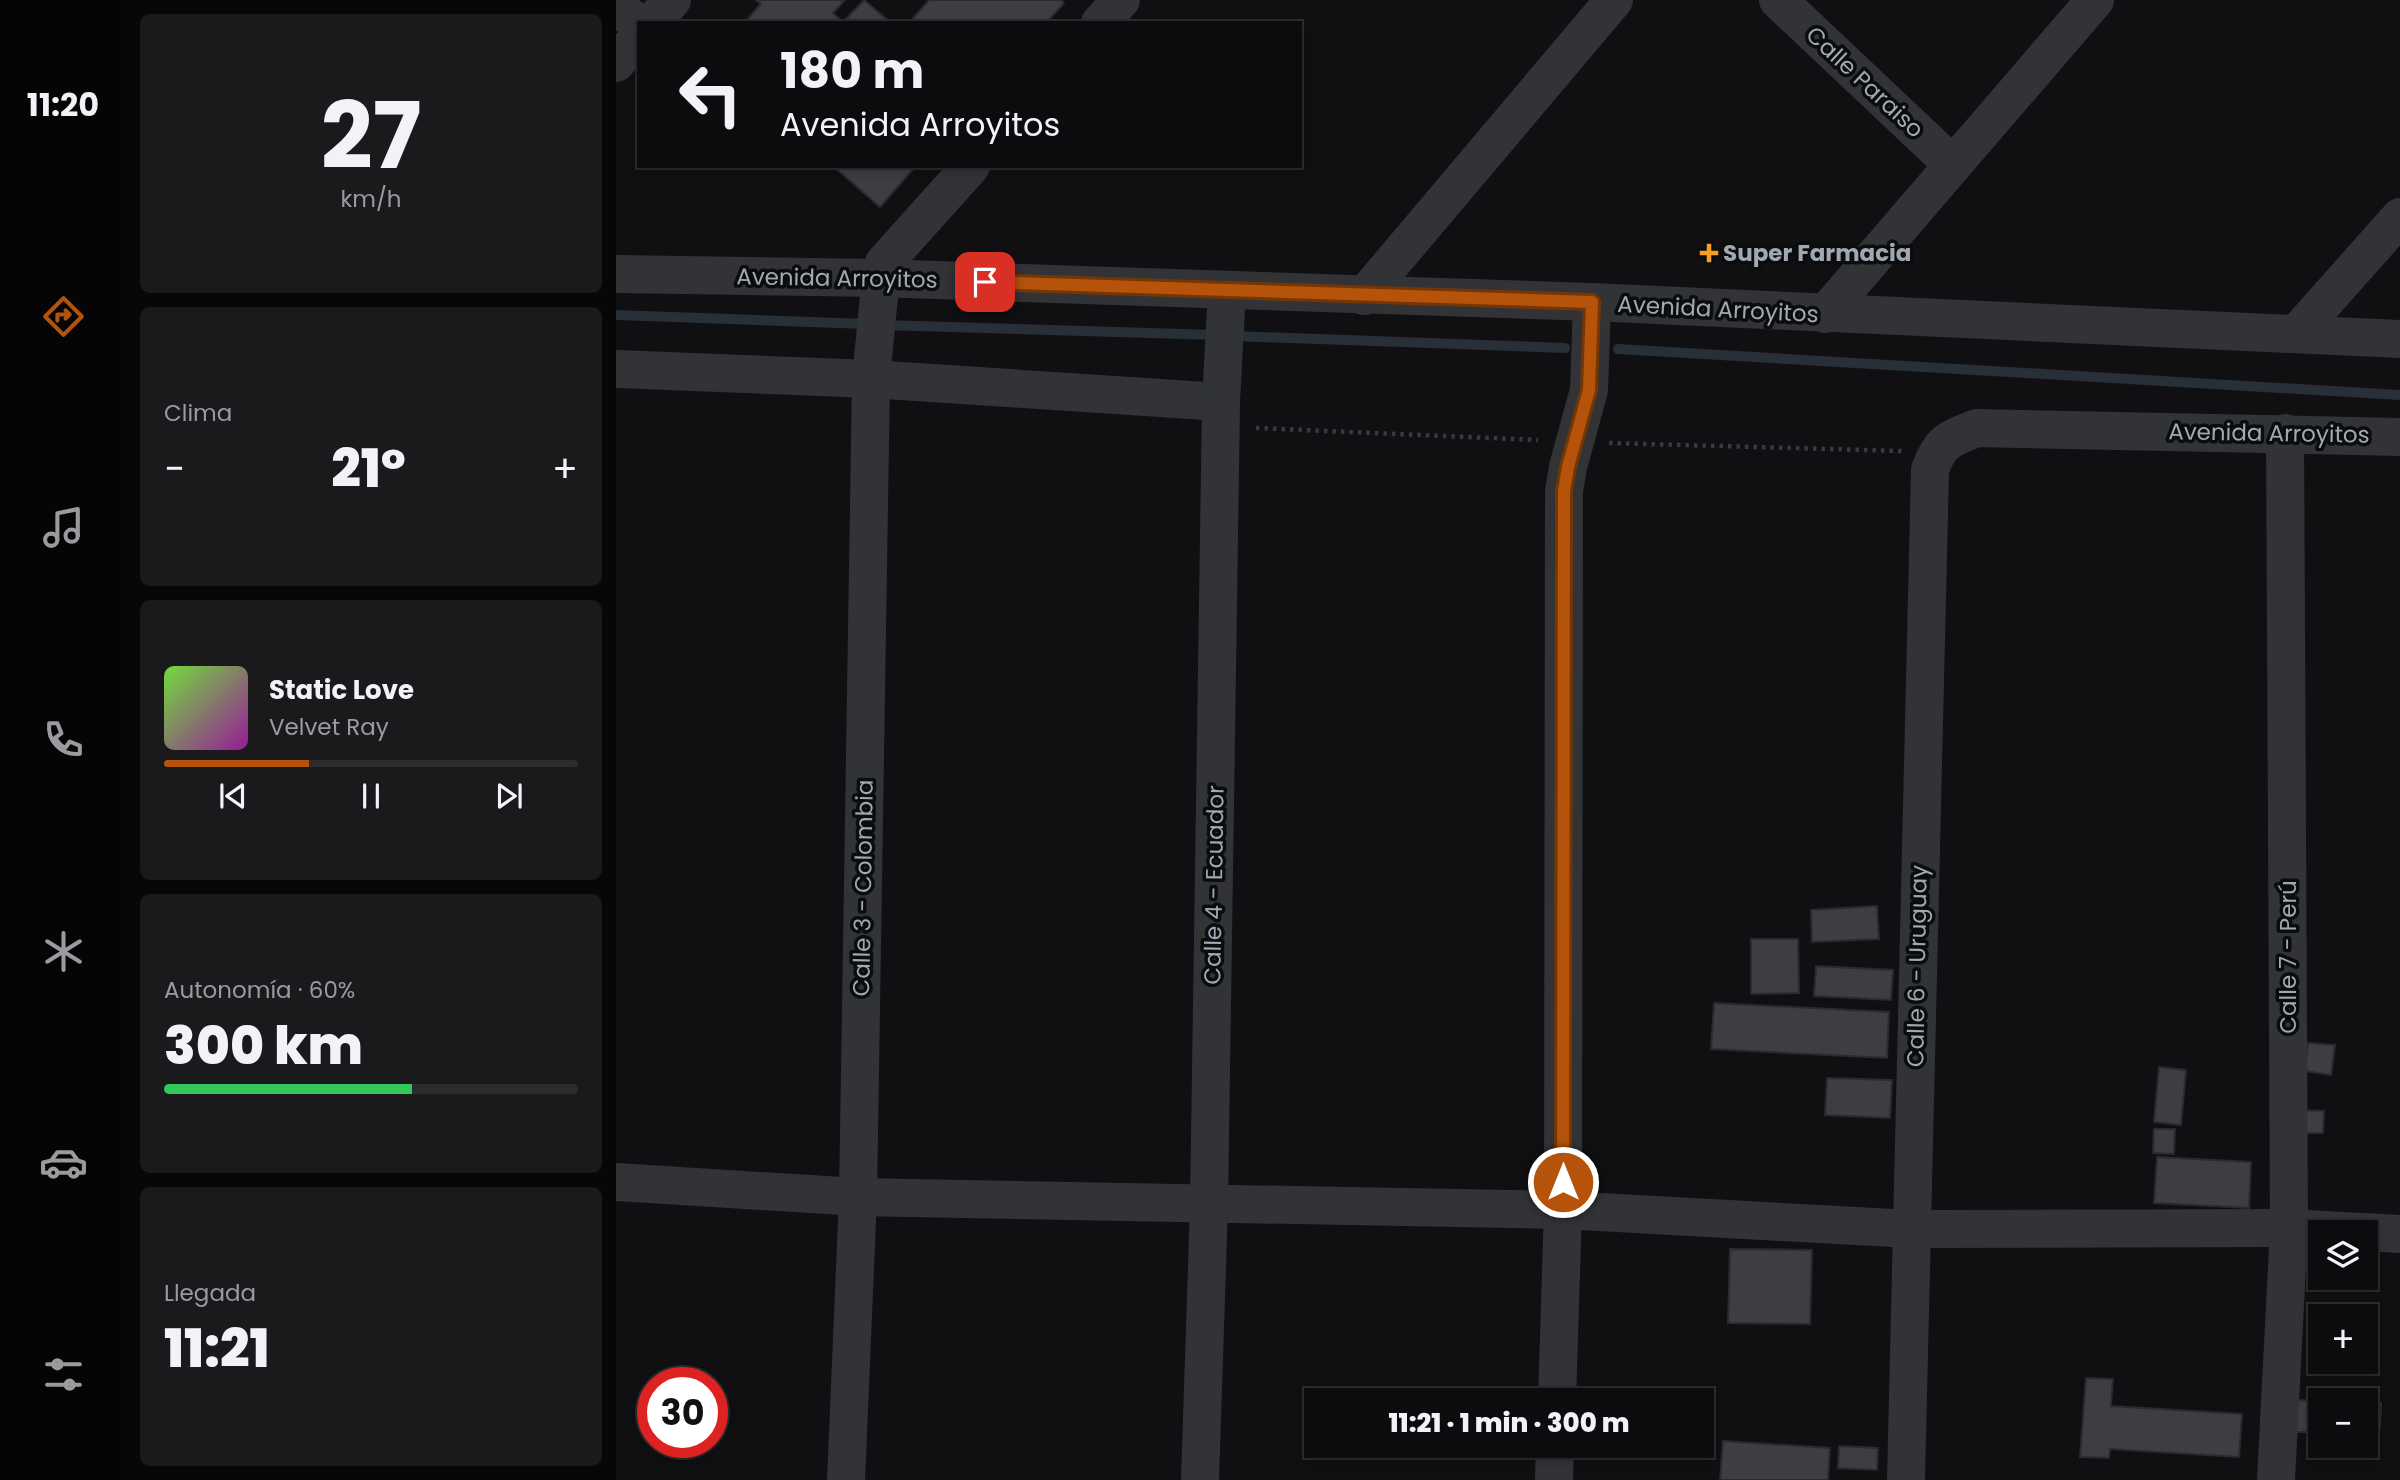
<!DOCTYPE html>
<html lang="es">
<meta charset="utf-8">
<style>
body{margin:0;font-family:Poppins,sans-serif;background:#1a1a1c;color:#f1f3f6;height:100vh;display:flex;flex-direction:column;font-size:26px;white-space:nowrap}
*{box-sizing:border-box;margin:0}
p{font-size:23px;color:#9a9b9e}
.icon{flex:none;width:38px;height:38px;fill:none;stroke:currentColor;stroke-width:2;stroke-linecap:round;stroke-linejoin:round}
.map{position:relative;flex:1;overflow:hidden}
.side{display:flex;flex-direction:column;gap:14px;padding:14px;background:#070708;width:490px}
.side>*{flex:none}
.top-card{position:absolute;left:21px;top:21px;width:665px;height:147px;border-radius:0px;box-shadow:0 4px 10px #0003,0 0 0 2px #2c2c2e;background:#0c0c0e;color:#f1f3f6;overflow:hidden}
.tools{position:absolute;left:1692px;top:1220px;display:grid;gap:14px}
.tools a{display:grid;place-items:center;width:70px;height:70px;border-radius:0px;background:#0c0c0e;box-shadow:0 4px 10px #0003,0 0 0 2px #2c2c2e;font-size:35px}
.speed{position:absolute;left:21px;top:1367px;display:flex;gap:14px;font-size:35px;font-weight:700;text-align:center}
.speed>*{display:grid;place-content:center;width:91px;height:91px;border-radius:50%;background:#0c0c0e;box-shadow:0 4px 10px #0003,0 0 0 2px #2c2c2e;line-height:1}
.speed .limit{border:10px solid #d22;background:#fff;color:#111}
.pin{position:absolute;display:grid;place-items:center;width:60px;height:60px;color:#fff;margin:-30px;border-radius:14px;box-shadow:0 4px 10px #0006}
.me{position:absolute;width:77px;margin:-38px;rotate:0deg;stroke-linejoin:round;filter:drop-shadow(0 0 5px #0008)}
.turn{display:flex;align-items:center;gap:24px;height:147px;padding:0 28px;font-size:32px}
.turn .icon{width:91px;height:91px;stroke-width:2.5}
.turn b{display:block;font-size:49px;line-height:60px}
.big{font-size:52px;font-weight:800;line-height:1.1}
.side .card{flex:1;display:flex;flex-direction:column;justify-content:center;gap:10px;min-width:0;padding:0 24px;border-radius:10px;background:#1a1a1c}
.side .dial{align-items:center;gap:0}
.dial b{font-size:91px;line-height:1}
.song{display:flex;align-items:center;gap:21px}
.cover{width:84px;height:84px;border-radius:10px;background:linear-gradient(135deg,hsl(100 70% 55%),hsl(300 70% 35%))}
.played{height:7px;border-radius:4px;background:linear-gradient(90deg,#b45309 35%,#2c2c2e 35%)}
.keys{display:flex;justify-content:space-around;direction:ltr}
.heat{display:flex;justify-content:space-between;align-items:center;font-size:38px;direction:ltr}
.charge{height:10px;border-radius:5px;background:linear-gradient(90deg,#34c759 60%,#2c2c2e 0)}
.trip{position:absolute;left:688px;top:1388px;width:410px;height:70px;border-radius:0px;background:#0c0c0e;box-shadow:0 4px 10px #0003,0 0 0 2px #2c2c2e;font-weight:800;line-height:70px;text-align:center}
main{display:flex;flex:1;min-height:0}
.menu{display:flex;flex-direction:column;width:126px;justify-content:space-around;align-items:center;background:#050506;color:#9a9b9e}
.menu .icon{width:49px;height:49px}
.menu .on{color:#b45309}
.menu b{font-size:32px;color:#f1f3f6}
.map>svg:first-child{display:block}
.lines{fill:none;stroke-linecap:round;stroke-linejoin:round}
.stream{stroke:#273036;stroke-width:10}
.building{fill:#3c3e42;stroke:#2a2b2e;stroke-width:2}
.path{stroke:#373a3e;stroke-width:4.5;stroke-dasharray:3.5 5;stroke-linecap:butt}
.minor{stroke:#313337;stroke-width:38}
.route-casing{stroke:#753606;stroke-width:18}
.route{stroke:#b45309;stroke-width:12}
.poi-dot{fill:#f79e23;stroke:#0b0c0d;stroke-width:2.5}
.labels{text-anchor:middle;stroke-width:7;stroke-linejoin:round;paint-order:stroke}
.street-label{font-size:23px;fill:#a1a8b3;stroke:#0b0c0d}
.poi-label{font-size:23px;font-weight:bold;fill:#a1a8b3;stroke:#0b0c0d;text-anchor:start}
</style>
<main>
<nav class="menu">
<b>11:20</b>
<svg class="icon on" aria-label="directions" viewBox="0 0 24 24"><path d="M12 3l9 9-9 9-9-9zM9 14v-3h6M13 9l2 2-2 2"/></svg>
<svg class="icon" aria-label="music" viewBox="0 0 24 24"><path d="M9 18V5l10-2v13"/><circle cx="6" cy="18" r="3"/><circle cx="16" cy="16" r="3"/></svg>
<svg class="icon" aria-label="phone" viewBox="0 0 24 24"><path d="M5 4h4l2 5-3 2q2 4 5 5l2-3 5 2v4C11 20 4 13 5 4z"/></svg>
<svg class="icon" aria-label="climate" viewBox="0 0 24 24"><path d="M12 3v18M4 7l16 10M4 17L20 7"/></svg>
<svg class="icon" aria-label="car" viewBox="0 0 24 24"><path d="M5 17H2v-5l4-1 3-4h7l3 4 3 1v5h-3M9 17h6M6 11h13"/><circle cx="7" cy="17" r="2"/><circle cx="17" cy="17" r="2"/></svg>
<svg class="icon" aria-label="filters" viewBox="0 0 24 24"><path d="M4 7h16M4 17h16"/><circle cx="9" cy="7" r="2"/><circle cx="15" cy="17" r="2"/></svg>
</nav>
<section class="side">
<div class="card dial"><b>27</b><p>km/h</p></div>
<div class="card"><p>Clima</p>
<div class="heat"><a>−</a><b class="big">21°</b><a>+</a></div>
</div>
<div class="card">
<div class="song"><i class="cover"></i><div><b>Static Love</b><p>Velvet Ray</p></div></div>
<div class="played"></div>
<div class="keys"><svg class="icon" aria-label="previous" viewBox="0 0 24 24"><path d="M18 5L8 12l10 7zM5 5v14"/></svg><svg class="icon" aria-label="pause" viewBox="0 0 24 24"><path d="M8 5v14M16 5v14"/></svg><svg class="icon" aria-label="next" viewBox="0 0 24 24"><path d="M6 5l10 7-10 7zM19 5v14"/></svg></div>
</div>
<div class="card"><p>Autonomía · 60%</p><b class="big">300 km</b><div class="charge"></div></div>
<div class="card"><p>Llegada</p><b class="big">11:21</b></div>
</section>
<div class="map">
<svg width="1784" height="1480" viewBox="0 0 1784 1480">
<rect width="100%" height="100%" fill="#101012"/>
<g class="lines">
<!-- stream -->
<g class="stream">
<polyline points="0,315 251,324"/>
<polyline points="266,325 601,335"/>
<polyline points="616,336 949,348"/>
<polyline points="1002,349 1784,395"/>
</g>
</g>
<!-- building -->
<g class="building">
<polygon points="140,0 229,0 217,13 227,22 248,0 274,22 128,23 145,4"/>
<polygon points="313,0 445,0 448,3 430,23 293,23"/>
<polygon points="217,166 300,166 264,207"/>
<polygon points="1261,906 1263,939 1196,942 1195,910"/>
<polygon points="1135,939 1182,939 1183,993 1135,994"/>
<polygon points="1200,966 1277,970 1275,1000 1198,996"/>
<polygon points="1098,1003 1273,1012 1271,1058 1095,1049"/>
<polygon points="1692,1043 1719,1045 1715,1075 1689,1071"/>
<polygon points="1543,1067 1570,1070 1565,1125 1538,1122"/>
<polygon points="1211,1078 1276,1080 1274,1118 1209,1115"/>
<polygon points="1682,1110 1708,1111 1707,1133 1681,1133"/>
<polygon points="1538,1129 1559,1129 1558,1154 1537,1153"/>
<polygon points="1541,1157 1635,1162 1633,1208 1538,1203"/>
<polygon points="1114,1249 1196,1250 1194,1324 1112,1323"/>
<polygon points="1470,1378 1497,1379 1495,1406 1626,1414 1623,1457 1494,1449 1493,1458 1464,1457"/>
<polygon points="1680,1400 1704,1401 1704,1432 1679,1432"/>
<polygon points="1750,1403 1765,1403 1764,1428 1750,1427"/>
<polygon points="1107,1441 1214,1448 1212,1480 1104,1480"/>
<polygon points="1223,1446 1262,1448 1261,1470 1222,1468"/>
</g>
<g class="lines">
<!-- path -->
<g class="path">
<polyline points="640,428 922,440"/>
<polyline points="993,443 1286,451"/>
</g>
<!-- minor -->
<g class="minor">
<polyline points="1162,0 1337,165"/>
<polyline points="0,6 23,24"/>
<polyline points="36,23 56,0"/>
<polyline points="484,23 505,0"/>
<polyline points="0,63 23,37"/>
<polyline points="0,274 262,278 976,302 1784,339"/>
<polyline points="748,296 998,0"/>
<polyline points="1209,314 1479,0"/>
<polyline points="1681,333 1784,217"/>
<polyline points="0,369 255,379 605,402"/>
<polyline points="0,1182 242,1197 947,1210 1295,1229 1673,1228 1743,1232"/>
<polyline points="1750,1232 1784,1234"/>
<polyline points="941,1400 947,1210 948,491 952,467 973,390 976,302"/>
<polyline points="230,1480 242,1197 255,379 263,296 262,278 268,263 355,166"/>
<polyline points="584,1480 593,1205 605,402 611,290"/>
<polyline points="938,1480 939,1446"/>
<path d="M1290 1480 1314 470C1324 441 1333 439 1361 428L1784 437"/>
<polyline points="1660,1480 1673,1228 1669,433"/>
</g>
</g>
<g class="lines">
<!-- route casing -->
<g class="route-casing">
<polyline id="route" points="369,282 976,302 973,390 952,467 948,491 947,1182"/>
</g>
<!-- route -->
<use href="#route" class="route"/>
</g>
<!-- markers -->
<path class="poi-dot" d="M1089.5 242.5h7v7h7v7h-7v7h-7v-7h-7v-7h7z"/>
<g class="labels">
<!-- street labels -->
<g class="street-label">
<text transform="translate(1249 82) rotate(43)" y="8">Calle Paraiso</text>
<text transform="translate(221 278) rotate(1)" y="8">Avenida Arroyitos</text>
<text transform="translate(1102 309) rotate(3)" y="8">Avenida Arroyitos</text>
<text transform="translate(1653 433) rotate(1)" y="8">Avenida Arroyitos</text>
<text transform="translate(598 885) rotate(-89)" y="8">Calle 4 - Ecuador</text>
<text transform="translate(247 888) rotate(-89)" y="8">Calle 3 - Colombia</text>
<text transform="translate(1672 957) rotate(-90)" y="8">Calle 7 - Perú</text>
<text transform="translate(1301 966) rotate(-89)" y="8">Calle 6 - Uruguay</text>
</g>
<!-- poi labels -->
<g class="poi-label">
<text x="1107" y="261">Super Farmacia</text>
</g>
</g>
</svg>
<div class="tools">
<a><svg class="icon" aria-label="layers" viewBox="0 0 24 24"><path d="M12 4l9 5-9 5-9-5zM3 14l9 5 9-5"/></svg></a>
<a>+</a>
<a>−</a>
</div>
<div class="speed"><div class="limit">30</div></div>
<div class="pin" style="left:369px;top:282px;background:#d93025"><svg class="icon" aria-label="arrive" viewBox="0 0 24 24"><path d="M6 21V4h12l-3 4 3 4H6"/></svg></div>
<svg class="me" style="left:947px;top:1182px" viewBox="-20 -20 40 40"><circle r="17" fill="#b45309" stroke="#fff" stroke-width="3"/><path d="M0-11L8 9 0 5-8 9z" fill="#fff"/></svg>
<div class="trip">11:21 · 1 min · 300 m</div>
<div class="top-card">
<div class="turn"><svg class="icon" aria-label="left" viewBox="0 0 24 24"><path d="M17 20v-9H6M10 6l-5 5 5 5"/></svg><div><b>180 m</b>Avenida Arroyitos</div></div>
</div>
</div>
</main>
